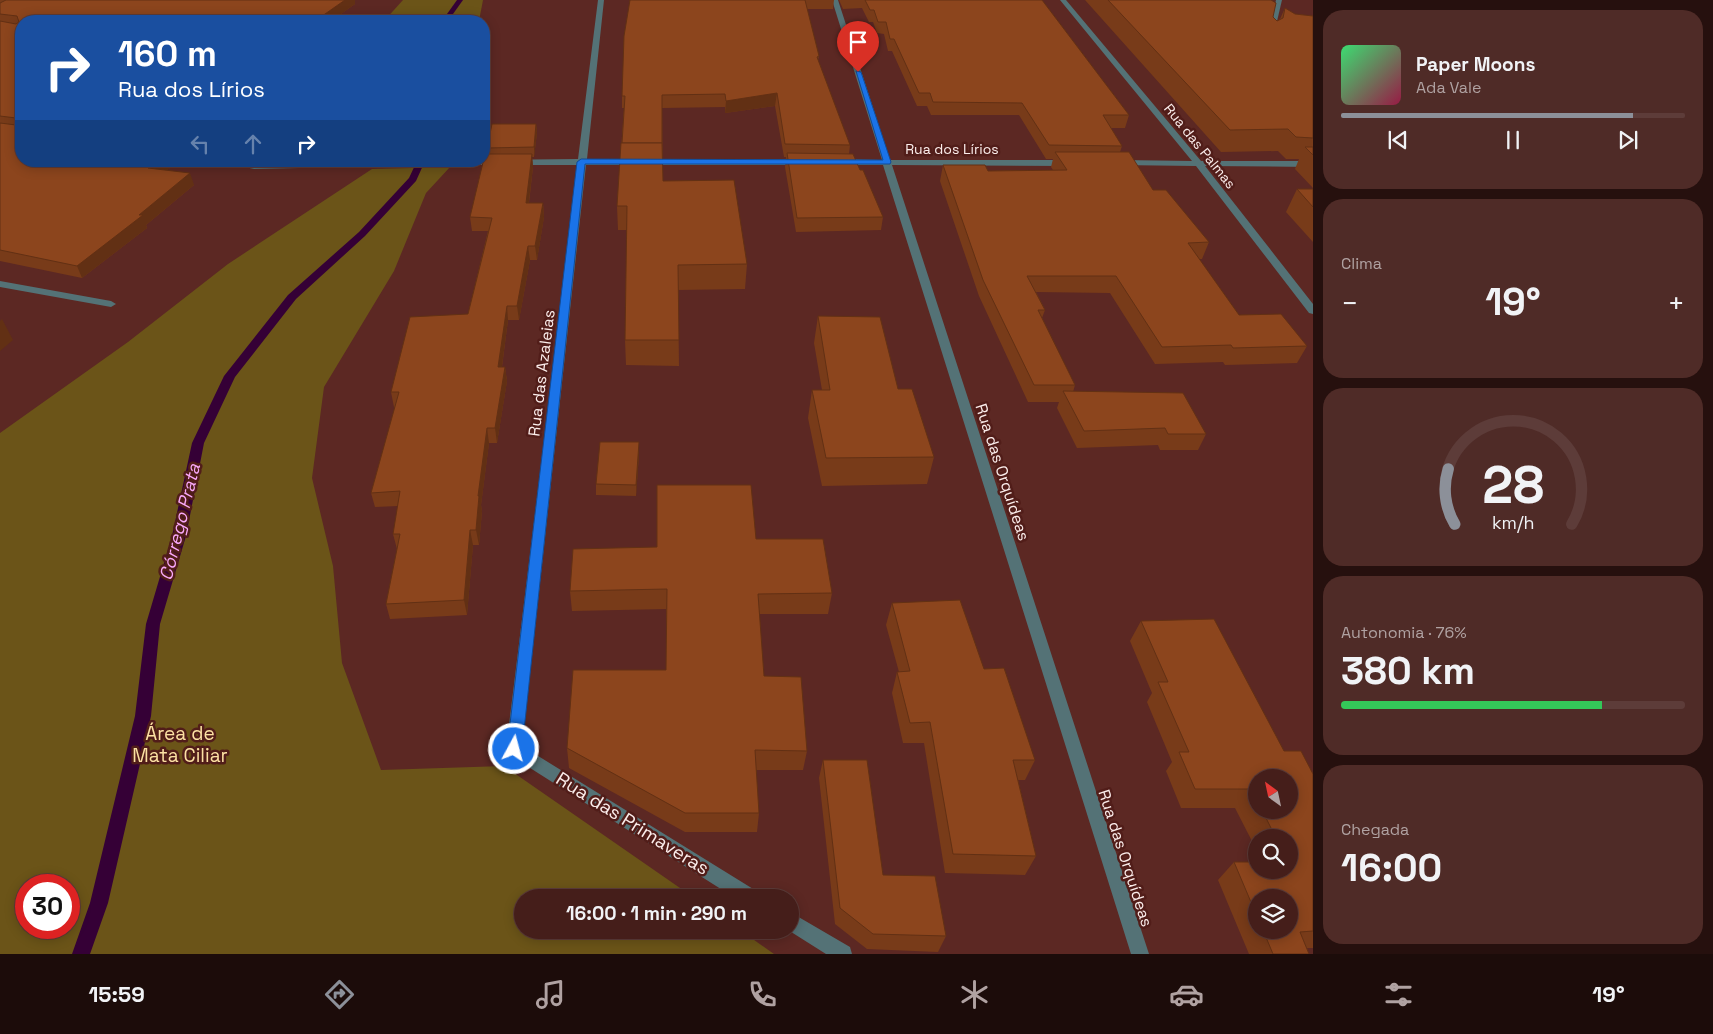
<!DOCTYPE html>
<html lang="pt">
<meta charset="utf-8">
<style>
body{margin:0;font-family:"Space Grotesk",sans-serif;background:#4f2b27;color:#f1f3f6;height:100vh;display:flex;flex-direction:column;font-size:19px;white-space:nowrap}
*{box-sizing:border-box;margin:0}
p{font-size:16px;color:#b0a2a2}
.icon{flex:none;width:28px;height:28px;fill:none;stroke:currentColor;stroke-width:2;stroke-linecap:round;stroke-linejoin:round}
.map{position:relative;flex:1;overflow:hidden}
.panel{display:flex;flex-direction:column;gap:10px;padding:10px;background:#26100e;width:400px}
.panel>*{flex:none}
.guide{position:absolute;left:15px;top:15px;width:475px;height:152px;border-radius:20px;box-shadow:0 2px 12px #0003,0 0 0 1px #5d3c39;background:#1a4fa0;color:#fff;overflow:hidden}
.needle{width:32px;rotate:327deg}
.controls{position:absolute;left:1248px;top:769px;display:grid;gap:10px}
.controls a{display:grid;place-items:center;width:50px;height:50px;border-radius:50%;background:#451e1a;box-shadow:0 2px 12px #0003,0 0 0 1px #5d3c39;font-size:25px}
.speed{position:absolute;left:15px;top:874px;display:flex;gap:10px;font-size:25px;font-weight:700;text-align:center}
.speed>*{display:grid;place-content:center;width:65px;height:65px;border-radius:50%;background:#451e1a;box-shadow:0 2px 12px #0003,0 0 0 1px #5d3c39;line-height:1}
.speed .limit{border:8px solid #d22;background:#fff;color:#111}
.pin{position:absolute;display:grid;place-items:center;width:42px;height:42px;color:#fff;margin:-51px -21px;border-radius:50% 50% 50% 0;rotate:-45deg;box-shadow:0 0 5px #0007}
.pin .icon{rotate:45deg}
.me{position:absolute;width:55px;margin:-28px;rotate:7deg;stroke-linejoin:round;filter:drop-shadow(0 0 4px #0008)}
.turn{display:flex;align-items:center;gap:18px;height:105px;padding:0 20px;font-size:22px}
.turn .icon{width:65px;height:65px;stroke-width:2.5}
.turn b{display:block;font-size:35px;line-height:42px}
.lanes{display:flex;align-items:center;height:48px;padding:0 20px;background:#0003;justify-content:center;gap:25px;direction:ltr}
.lanes .off{opacity:.35}
.big{font-size:38px;font-weight:700;line-height:1.1}
.panel .tile{flex:1;display:flex;flex-direction:column;justify-content:center;gap:8px;min-width:0;padding:0 18px;border-radius:20px;background:#4f2b27}
.panel .dial{align-items:center;gap:0}
.dial svg{height:130px;overflow:visible;fill:none;stroke:#5d3c39;stroke-width:7;stroke-linecap:round;text-anchor:middle}
.dial text{fill:#f1f3f6;stroke:none}
.song{display:flex;align-items:center;gap:15px}
.cover{width:60px;height:60px;border-radius:8px;background:linear-gradient(135deg,hsl(140 70% 55%),hsl(340 70% 35%))}
.played{height:5px;border-radius:2px;background:linear-gradient(90deg,#8c9099 85%,#5d3c39 85%)}
.keys{display:flex;justify-content:space-around;direction:ltr}
.heat{display:flex;justify-content:space-between;align-items:center;font-size:28px;direction:ltr}
.charge{height:8px;border-radius:4px;background:linear-gradient(90deg,#34c759 76%,#5d3c39 0)}
.trip{position:absolute;left:514px;top:889px;width:285px;height:50px;border-radius:25px;background:#451e1a;box-shadow:0 2px 12px #0003,0 0 0 1px #5d3c39;font-weight:700;line-height:50px;text-align:center}
.dock{display:flex;height:80px;justify-content:space-around;align-items:center;background:#1c0c0a;color:#b0a2a2}
.dock .icon{width:35px;height:35px}
.dock .active{color:#8c9099}
.dock b{font-size:22px;color:#f1f3f6}
main{display:flex;flex:1;min-height:0}
.map>svg:first-child{display:block}
.green{fill:#6b5418;fill-rule:evenodd}
.lines{fill:none;stroke-linecap:round;stroke-linejoin:round}
.stream{fill:#350036;fill-rule:evenodd}
.lane{fill:#547276;fill-rule:evenodd}
.street{fill:#547276;fill-rule:evenodd}
.wall{fill:#783b19;fill-rule:evenodd}
.shaded-wall{fill:#623014}
.building{fill:#8c451d;stroke:#623014}
.route{fill:#1a73e8;stroke:#114b97}
.labels{text-anchor:middle;stroke-width:5;stroke-linejoin:round;paint-order:stroke}
.far-street-label{font-size:14px;fill:#fbedeb;stroke:#511d19}
.street-label{font-size:16px;fill:#fbedeb;stroke:#511d19}
.water-label{font-size:18px;font-style:italic;fill:#f9a8f9;stroke:#511d19}
.near-park-label{font-size:19px;fill:#fce1a3;stroke:#511d19}
.near-street-label{font-size:19px;fill:#fbedeb;stroke:#511d19}
</style>
<main>
<div class="map">
<svg width="1313" height="954" viewBox="0 0 1313 954">
<rect width="100%" height="100%" fill="#5c2823"/>
<!-- green -->
<g class="green">
<polygon points="403,0 483,0 479,21 384,21"/>
<path d="M450 167 426 193 394 271 324 387 312 478 333 566 342 663 381 770 504 766 693 897 522 898V930H740L774 954H0V433L128 342 228 264 372 169ZM26 885H69V928H26Z"/>
</g>
<g class="lines">
<!-- stream -->
<g class="stream">
<polygon points="457,0 463,0 448,21 442,21"/>
<polygon points="417,161 425,161 416,181 365,236 296,299 235,377 204,443 186,536 160,624 151,716 108,903 90,954 72,954 90,903 135,716 146,624 172,536 192,443 224,376 288,295 359,232 409,178"/>
</g>
<!-- lane -->
<polygon class="lane" points="1276,0 1282,0 1274,34 1271,36 1268,34"/>
<!-- street -->
<g class="street">
<polygon points="598,0 604,0 587,159 802,159 806,162 802,165 586,165 522,746 758,892 761,898 735,898 508,754 506,749 578,165 435,165 254,169 219,161 254,163 578,159"/>
<polygon points="832,0 838,0 890,160 1067,160 1071,163 1067,166 892,165 1149,954 1131,954 883,165 840,165 836,162 840,159 882,160"/>
<polygon points="1060,0 1066,0 1201,161 1313,161 1313,167 1205,166 1313,304 1313,314 1309,313 1196,166 1117,165 1116,163 1120,160 1192,161"/>
<polygon points="0,281 111,301 116,304 111,307 0,287"/>
<polygon points="790,912 850,947 852,954 826,954 788,930 790,930"/>
</g>
</g>
<!-- wall -->
<g class="wall">
<polygon points="0,0 355,0 355,4 331,21 21,21 21,161 180,161 167,170 194,185 146,225 147,228 82,278 0,261"/>
<polygon points="630,0 834,0 833,9 807,9 819,56 818,60 850,145 849,154 860,170 883,217 881,230 796,232 785,167 786,157 784,157 775,106 725,113 725,107 662,108 663,181 747,264 745,289 678,290 679,366 626,365 625,340 627,230 618,230 617,206 624,108 622,108 622,96"/>
<polygon points="839,0 1042,0 1129,115 1125,128 1111,128 1122,146 1120,152 1153,190 1209,242 1202,259 1199,259 1239,315 1307,346 1297,363 1225,365 1223,362 1155,364 1110,293 1036,292 1045,310 1042,318 1075,385 1073,392 1206,434 1198,450 1160,450 1158,445 1077,448 1057,408 1059,402 1028,402 979,296 940,181 943,165 988,171 1053,170 1051,167 1053,159 1046,159 1019,115 931,115 927,106 917,106 892,51 888,51 884,34 877,33 873,22 869,22 862,8 843,9"/>
<polygon points="1085,0 1271,0 1273,17 1277,21 1280,19 1285,8 1295,14 1313,16 1313,188 1295,169 1299,159 1286,159 1278,151 1221,152"/>
<polygon points="536,124 537,133 534,157 532,157 533,167 529,203 543,203 544,217 537,260 530,260 519,320 508,320 502,367 505,367 507,381 497,443 489,443 481,505 482,511 479,545 473,545 467,615 390,619 386,604 397,549 393,534 398,506 375,507 371,493 395,407 394,407 391,392 468,314 488,231 472,231 470,217 488,154 487,148"/>
<polygon points="1297,189 1313,189 1313,242 1286,212"/>
<polygon points="818,316 898,389 934,457 927,484 822,486 808,418 812,390 822,390 814,343"/>
<polygon points="639,442 639,454 636,496 596,495 596,484"/>
<polygon points="756,539 832,593 828,614 759,614 764,676 807,751 803,770 756,770 759,813 757,832 685,832 569,768 567,748 666,670 666,609 572,611 570,591 657,547"/>
<polygon points="892,603 984,669 1035,760 1025,780 1018,780 1036,856 1025,875 945,873 924,743 903,743 892,693 897,672 899,672 886,625"/>
<path d="M1141 621 1284 751 1313 774V948H1307L1309 954H1249L1218 880 1234 862 1289 870V838H1256V849L1235 808H1181L1166 771 1172 762 1147 702 1152 693 1130 641ZM1256 778 1289 810H1256ZM1256 898 1289 930H1256Z"/>
<polygon points="823,760 883,875 946,936 938,952 867,949 835,924 819,778"/>
</g>
<!-- shaded-wall -->
<g class="shaded-wall">
<polygon points="345,0 355,0 355,4 331,21 315,21"/>
<polygon points="777,93 775,106 725,113 726,101"/>
<polygon points="536,124 537,133 534,157 534,147"/>
<polygon points="532,154 533,167 527,217 526,203"/>
<polygon points="159,161 180,161 153,180 148,168"/>
<polygon points="190,173 194,185 146,225 147,228 82,278 77,266"/>
<polygon points="543,203 544,217 537,260 535,246"/>
<polygon points="528,246 530,260 519,320 517,306"/>
<polygon points="507,306 508,320 500,381 498,367"/>
<polygon points="2,319 13,340 0,351 0,321"/>
<polygon points="505,367 507,381 497,443 495,428"/>
<polygon points="487,428 489,443 481,505 482,511 479,545 476,530 478,496"/>
<polygon points="639,442 639,454 636,496 636,485"/>
<polygon points="470,530 473,545 467,615 464,600"/>
</g>
<!-- building -->
<g class="building">
<polygon points="6,0 345,0 315,21 21,21 21,161 159,161 148,168 190,173 139,215 143,215 77,266 0,250 0,123 16,125 18,124 16,118 0,116 0,21 16,24 19,22 17,16 0,14 0,3"/>
<polygon points="630,0 805,0 819,56 817,57 850,145 785,144 777,93 726,101 725,94 662,95 662,143 622,143 625,96 622,96 624,36"/>
<polygon points="865,0 1042,0 1129,115 1103,115 1122,146 1049,145 1022,103 933,102 930,93 919,93 894,39 890,39 886,22 878,22 874,10 870,10"/>
<polygon points="1108,0 1271,0 1276,3 1273,17 1277,21 1283,18 1285,8 1295,14 1313,16 1313,138 1296,137 1288,129 1230,130"/>
<polygon points="492,124 536,124 534,147 487,148"/>
<polygon points="621,143 662,143 663,181 734,180 747,264 678,265 679,340 625,340 627,206 617,206"/>
<polygon points="1305,147 1313,147 1313,155"/>
<polygon points="1055,152 1129,152 1153,190 1166,190 1209,242 1188,243 1239,315 1281,314 1307,346 1233,348 1231,345 1162,347 1116,276 1027,276 1045,310 1038,310 1075,385 1034,385 983,280 943,165 985,165 988,171 1067,170"/>
<polygon points="787,153 853,154 860,170 863,170 883,217 797,218"/>
<polygon points="485,154 532,154 526,203 543,203 535,246 528,246 517,306 507,306 498,367 505,367 495,428 487,428 478,496 479,496 476,530 470,530 464,600 386,604 400,534 393,534 400,491 371,493 399,392 391,392 410,317 468,314 492,218 470,217"/>
<polygon points="1297,189 1313,189 1313,207"/>
<polygon points="818,316 880,317 898,389 912,389 934,457 826,458 812,390 830,390"/>
<polygon points="1063,391 1183,393 1206,434 1168,434 1165,428 1084,431"/>
<polygon points="600,442 639,442 636,485 596,484"/>
<polygon points="657,485 751,485 756,539 823,539 832,593 758,594 764,676 801,677 807,751 755,750 759,813 685,813 567,748 573,670 666,670 667,589 570,591 573,549 657,547"/>
<polygon points="960,600 984,669 1004,668 1035,760 1013,760 1036,856 953,854 930,722 910,723 897,672 910,671 892,603"/>
<polygon points="1214,619 1284,751 1301,751 1313,774 1313,931 1300,932 1309,954 1273,954 1263,930 1289,930 1289,898 1256,898 1256,914 1234,862 1256,862 1256,870 1289,870 1289,838 1276,838 1262,810 1289,810 1289,778 1256,778 1256,800 1250,789 1195,789 1179,752 1189,752 1158,682 1168,682 1141,621"/>
<polygon points="823,760 867,760 883,875 935,876 946,936 873,934 840,908"/>
</g>
<!-- route -->
<polygon class="route" points="856,71 861,72 891,162 890,164 585,164 522,749 519,754 514,756 509,754 507,749 577,162 581,159 883,160"/>
<g class="labels">
<!-- far-street labels -->
<g class="far-street-label">
<text transform="translate(1200 146) rotate(51)" y="5">Rua das Palmas</text>
<text x="952" y="154">Rua dos Lírios</text>
</g>
<!-- street labels -->
<g class="street-label">
<text transform="translate(541 373) rotate(-83)" y="6">Rua das Azaleias</text>
<text transform="translate(1003 472) rotate(72)" y="6">Rua das Orquídeas</text>
<text transform="translate(1126 858) rotate(72)" y="6">Rua das Orquídeas</text>
</g>
<!-- water labels -->
<g class="water-label">
<text transform="translate(180 522) rotate(-76)" y="6">Córrego Prata</text>
</g>
<!-- near-park labels -->
<g class="near-park-label">
<text x="180" y="740">Área de<tspan x="180" dy="22">Mata Ciliar</tspan></text>
</g>
<!-- near-street labels -->
<g class="near-street-label">
<text transform="translate(633 823) rotate(32)" y="7">Rua das Primaveras</text>
</g>
</g>
</svg>
<div class="controls">
<a><svg class="needle" viewBox="-14 -14 28 28"><path d="M0-13l5 13h-10z" fill="#e53935"/><path d="M0 13l5-13h-10z" fill="#b0a2a2"/></svg></a>
<a><svg class="icon" aria-label="search" viewBox="0 0 24 24"><circle cx="10" cy="10" r="6"/><path d="M15 15l6 6"/></svg></a>
<a><svg class="icon" aria-label="layers" viewBox="0 0 24 24"><path d="M12 4l9 5-9 5-9-5zM3 14l9 5 9-5"/></svg></a>
</div>
<div class="speed"><div class="limit">30</div></div>
<div class="pin" style="left:858px;top:72px;background:#d93025"><svg class="icon" aria-label="arrive" viewBox="0 0 24 24"><path d="M6 21V4h12l-3 4 3 4H6"/></svg></div>
<svg class="me" style="left:514px;top:749px" viewBox="-20 -20 40 40"><circle r="17" fill="#1a73e8" stroke="#fff" stroke-width="3"/><path d="M0-11L8 9 0 5-8 9z" fill="#fff"/></svg>
<div class="trip">16:00 · 1 min · 290 m</div>
<div class="guide">
<div class="turn"><svg class="icon" aria-label="right" viewBox="0 0 24 24"><path d="M7 20v-9h11M14 6l5 5-5 5"/></svg><div><b>160 m</b>Rua dos Lírios</div></div>
<div class="lanes"><svg class="icon off" aria-label="left" viewBox="0 0 24 24"><path d="M17 20v-9H6M10 6l-5 5 5 5"/></svg><svg class="icon off" aria-label="ahead" viewBox="0 0 24 24"><path d="M12 20V5M6 11l6-6 6 6"/></svg><svg class="icon" aria-label="right" viewBox="0 0 24 24"><path d="M7 20v-9h11M14 6l5 5-5 5"/></svg></div>
</div>
</div>
<section class="panel">
<div class="tile">
<div class="song"><i class="cover"></i><div><b>Paper Moons</b><p>Ada Vale</p></div></div>
<div class="played"></div>
<div class="keys"><svg class="icon" aria-label="previous" viewBox="0 0 24 24"><path d="M18 5L8 12l10 7zM5 5v14"/></svg><svg class="icon" aria-label="pause" viewBox="0 0 24 24"><path d="M8 5v14M16 5v14"/></svg><svg class="icon" aria-label="next" viewBox="0 0 24 24"><path d="M6 5l10 7-10 7zM19 5v14"/></svg></div>
</div>
<div class="tile"><p>Clima</p>
<div class="heat"><a>−</a><b class="big">19°</b><a>+</a></div>
</div>
<div class="tile dial"><svg viewBox="0 0 100 80">
<path d="M14 69A42 42 0 1 1 86 69"/>
<path d="M14 69A42 42 0 0 1 10 35" stroke="#8c9099"/>
<text x="50" y="56" font-size="32" font-weight="700">28</text>
<text x="50" y="72" font-size="11">km/h</text>
</svg></div>
<div class="tile"><p>Autonomia · 76%</p><b class="big">380 km</b><div class="charge"></div></div>
<div class="tile"><p>Chegada</p><b class="big">16:00</b></div>
</section>
</main>
<nav class="dock">
<b>15:59</b>
<svg class="icon active" aria-label="directions" viewBox="0 0 24 24"><path d="M12 3l9 9-9 9-9-9zM9 14v-3h6M13 9l2 2-2 2"/></svg>
<svg class="icon" aria-label="music" viewBox="0 0 24 24"><path d="M9 18V5l10-2v13"/><circle cx="6" cy="18" r="3"/><circle cx="16" cy="16" r="3"/></svg>
<svg class="icon" aria-label="phone" viewBox="0 0 24 24"><path d="M5 4h4l2 5-3 2q2 4 5 5l2-3 5 2v4C11 20 4 13 5 4z"/></svg>
<svg class="icon" aria-label="climate" viewBox="0 0 24 24"><path d="M12 3v18M4 7l16 10M4 17L20 7"/></svg>
<svg class="icon" aria-label="car" viewBox="0 0 24 24"><path d="M5 17H2v-5l4-1 3-4h7l3 4 3 1v5h-3M9 17h6M6 11h13"/><circle cx="7" cy="17" r="2"/><circle cx="17" cy="17" r="2"/></svg>
<svg class="icon" aria-label="filters" viewBox="0 0 24 24"><path d="M4 7h16M4 17h16"/><circle cx="9" cy="7" r="2"/><circle cx="15" cy="17" r="2"/></svg>
<b>19°</b>
</nav>
